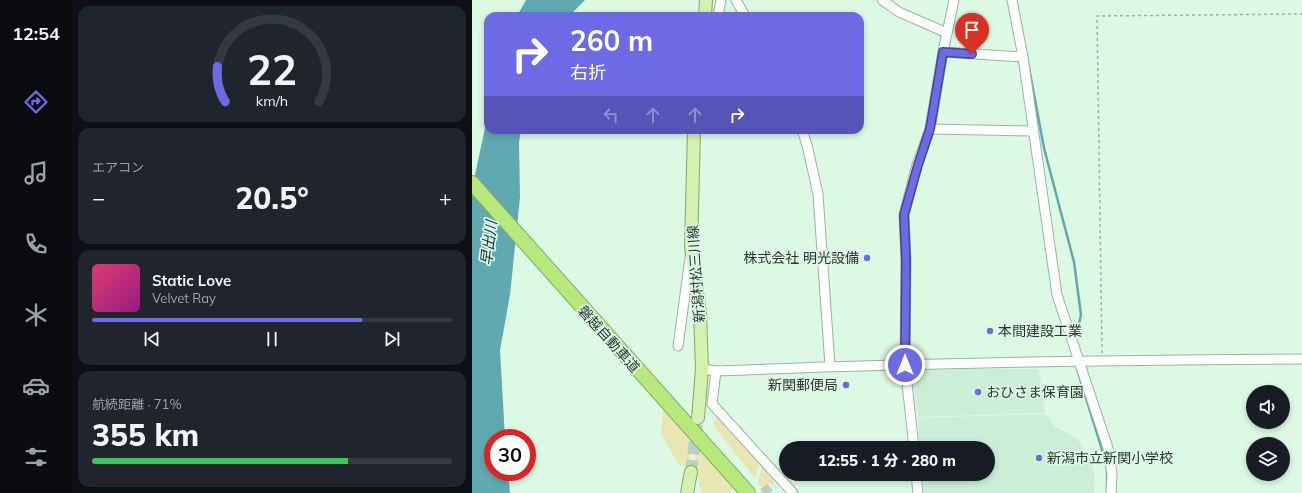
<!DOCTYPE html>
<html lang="ja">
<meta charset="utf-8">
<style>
body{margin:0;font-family:Mulish,"Noto Sans JP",sans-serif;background:#20242c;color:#f1f3f6;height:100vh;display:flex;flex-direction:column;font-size:15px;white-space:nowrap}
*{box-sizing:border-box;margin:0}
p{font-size:13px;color:#9ea1a6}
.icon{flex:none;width:22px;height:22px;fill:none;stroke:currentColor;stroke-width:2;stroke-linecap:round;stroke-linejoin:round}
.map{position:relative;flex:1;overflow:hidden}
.sheet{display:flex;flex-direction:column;gap:6px;padding:6px;background:#0d0f14;width:400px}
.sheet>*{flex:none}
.hud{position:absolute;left:12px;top:12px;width:380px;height:122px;border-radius:12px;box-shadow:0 2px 6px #0003;background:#6c6be5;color:#fff;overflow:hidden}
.fabs{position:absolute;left:774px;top:385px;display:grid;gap:8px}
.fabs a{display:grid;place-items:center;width:44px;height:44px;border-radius:50%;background:#171b24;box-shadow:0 2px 6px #0003;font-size:20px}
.speed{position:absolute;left:12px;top:429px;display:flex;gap:8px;font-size:20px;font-weight:700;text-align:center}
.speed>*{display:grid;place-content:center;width:52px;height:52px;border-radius:50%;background:#171b24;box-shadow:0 2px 6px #0003;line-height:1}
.speed .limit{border:6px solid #d22;background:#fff;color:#111}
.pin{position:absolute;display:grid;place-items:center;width:34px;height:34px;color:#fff;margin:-41px -17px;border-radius:50% 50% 50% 0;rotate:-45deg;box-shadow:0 0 4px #0007}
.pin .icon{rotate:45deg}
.me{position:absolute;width:44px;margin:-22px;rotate:0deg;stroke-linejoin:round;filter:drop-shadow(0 0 3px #0008)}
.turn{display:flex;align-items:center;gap:14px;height:84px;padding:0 20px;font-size:18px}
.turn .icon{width:52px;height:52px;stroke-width:2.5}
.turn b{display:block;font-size:28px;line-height:34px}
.lanes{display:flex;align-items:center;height:38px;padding:0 20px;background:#0003;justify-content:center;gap:20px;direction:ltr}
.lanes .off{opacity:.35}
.big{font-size:30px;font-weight:800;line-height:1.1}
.sheet .card{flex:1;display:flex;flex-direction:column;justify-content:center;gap:6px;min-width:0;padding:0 14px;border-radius:12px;background:#20242c}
.sheet .dial{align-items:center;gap:0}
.dial svg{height:104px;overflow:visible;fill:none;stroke:#363941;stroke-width:7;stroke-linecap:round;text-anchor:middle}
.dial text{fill:#f1f3f6;stroke:none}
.song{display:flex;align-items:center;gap:12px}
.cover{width:48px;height:48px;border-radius:6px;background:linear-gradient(135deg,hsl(340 70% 55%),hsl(310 70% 35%))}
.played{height:4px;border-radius:2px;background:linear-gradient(90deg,#6c6be5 75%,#363941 75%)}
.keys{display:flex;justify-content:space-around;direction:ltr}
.heat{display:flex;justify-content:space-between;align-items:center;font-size:22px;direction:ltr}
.charge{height:6px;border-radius:3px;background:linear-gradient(90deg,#34c759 71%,#363941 0)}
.trip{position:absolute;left:307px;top:441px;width:216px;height:40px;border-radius:20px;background:#171b24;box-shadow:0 2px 6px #0003;font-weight:800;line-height:40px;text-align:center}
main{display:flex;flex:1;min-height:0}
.menu{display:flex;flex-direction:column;width:72px;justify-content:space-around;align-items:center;background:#090b0e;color:#9ea1a6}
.menu .icon{width:28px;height:28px}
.menu .selected{color:#6c6be5}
.menu b{font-size:18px;color:#f1f3f6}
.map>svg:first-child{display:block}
.built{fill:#cbeed6}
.green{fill:#e9e6b4}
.water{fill:#60a9b1}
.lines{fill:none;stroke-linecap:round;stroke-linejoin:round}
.stream{stroke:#60a9b1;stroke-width:2.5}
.minor-tunnel{stroke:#b9d2c0;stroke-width:9;stroke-dasharray:9 4.5;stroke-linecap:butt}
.major-tunnel{stroke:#b9d2c0;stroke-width:12;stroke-dasharray:12 6;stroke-linecap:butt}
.minor-casing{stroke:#9ab5a2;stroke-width:11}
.major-casing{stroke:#86aa61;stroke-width:14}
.highway-casing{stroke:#86aa61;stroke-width:16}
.path{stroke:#9cb3a2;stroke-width:1.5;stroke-dasharray:3 3;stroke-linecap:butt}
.minor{stroke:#fff;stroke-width:9}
.major{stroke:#d3f1b0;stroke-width:12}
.highway{stroke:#b6e87c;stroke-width:14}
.route-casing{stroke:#464695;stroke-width:10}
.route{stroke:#6c6be5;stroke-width:7}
.poi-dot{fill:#6c6be5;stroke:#dcf9e4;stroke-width:1.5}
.labels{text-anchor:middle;stroke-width:3.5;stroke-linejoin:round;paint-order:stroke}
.poi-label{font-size:14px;fill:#2c372f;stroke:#dcf9e4;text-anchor:start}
.street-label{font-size:14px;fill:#2c372f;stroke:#dcf9e4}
.water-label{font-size:15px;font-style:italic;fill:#0a3034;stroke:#dcf9e4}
</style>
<main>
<nav class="menu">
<b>12:54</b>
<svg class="icon selected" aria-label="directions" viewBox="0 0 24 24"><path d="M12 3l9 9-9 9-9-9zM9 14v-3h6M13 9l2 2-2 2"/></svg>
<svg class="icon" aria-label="music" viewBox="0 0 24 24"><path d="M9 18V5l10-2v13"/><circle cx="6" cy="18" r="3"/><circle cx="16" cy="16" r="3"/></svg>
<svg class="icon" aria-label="phone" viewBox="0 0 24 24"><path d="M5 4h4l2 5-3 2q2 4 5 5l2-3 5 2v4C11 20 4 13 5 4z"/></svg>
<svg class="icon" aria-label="climate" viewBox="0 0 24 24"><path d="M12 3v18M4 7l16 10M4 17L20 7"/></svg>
<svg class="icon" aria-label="car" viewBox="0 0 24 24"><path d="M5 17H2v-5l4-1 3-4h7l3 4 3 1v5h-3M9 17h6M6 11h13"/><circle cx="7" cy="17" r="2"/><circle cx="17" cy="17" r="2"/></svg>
<svg class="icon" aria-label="filters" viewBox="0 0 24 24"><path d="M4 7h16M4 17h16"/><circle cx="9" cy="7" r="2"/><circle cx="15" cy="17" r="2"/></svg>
</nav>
<section class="sheet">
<div class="card dial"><svg viewBox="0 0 100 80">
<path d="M14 69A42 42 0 1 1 86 69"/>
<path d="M14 69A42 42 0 0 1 8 42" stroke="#6c6be5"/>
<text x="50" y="56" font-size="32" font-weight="700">22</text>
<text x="50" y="72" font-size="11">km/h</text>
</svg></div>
<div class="card"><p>エアコン</p>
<div class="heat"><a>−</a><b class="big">20.5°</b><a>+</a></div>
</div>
<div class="card">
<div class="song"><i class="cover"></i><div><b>Static Love</b><p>Velvet Ray</p></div></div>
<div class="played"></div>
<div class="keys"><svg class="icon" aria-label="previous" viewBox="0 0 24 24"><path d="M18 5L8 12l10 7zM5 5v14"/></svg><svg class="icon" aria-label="pause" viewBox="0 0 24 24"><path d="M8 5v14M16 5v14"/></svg><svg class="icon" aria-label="next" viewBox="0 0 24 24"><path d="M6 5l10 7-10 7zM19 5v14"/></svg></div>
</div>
<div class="card"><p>航続距離 · 71%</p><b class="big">355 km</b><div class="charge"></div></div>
</section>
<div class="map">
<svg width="830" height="493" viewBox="0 0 830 493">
<rect width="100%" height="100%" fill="#dcf9e4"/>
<!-- built -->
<g class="built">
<polygon points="491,369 567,369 573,413 446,417 440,377 443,372 446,370"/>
<polygon points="573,414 583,427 596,433 606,440 615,453 620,464 623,481 622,493 452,493 450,474 516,474 516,448 448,448 446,418"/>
</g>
<!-- green -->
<g class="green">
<polygon points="192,404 221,439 217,469 206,464 189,433"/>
<polygon points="250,418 288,462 283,478 241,425 244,419"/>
<polygon points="225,441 261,483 259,493 229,493 223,459"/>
<polygon points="290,466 294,467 303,477 300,483 291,490 286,482"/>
</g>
<!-- water -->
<g class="water">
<polygon points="54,0 113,0 97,16 45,16"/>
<polygon points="16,114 16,130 49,130 47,143 48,197 38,295 28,350 33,438 21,438 21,472 36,472 38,493 0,493 0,189"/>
</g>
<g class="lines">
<!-- stream -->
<g class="stream">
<polyline points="555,57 572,148 602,262 609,315 603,340"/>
<polyline points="605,369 635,466 635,490"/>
</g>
<!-- minor-tunnel -->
<polyline class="minor-tunnel" points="291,493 302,484"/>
<!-- major-tunnel -->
<polyline class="major-tunnel" points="219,472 226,418"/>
<!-- minor casing -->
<g class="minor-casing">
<g id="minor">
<polyline points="264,0 273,16"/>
<polyline points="410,0 427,12 475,33"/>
<polyline points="540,0 551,57 585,295 636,448 640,474 639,493"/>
<polyline points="246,16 249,0"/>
<polyline points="471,52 551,57"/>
<polyline points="458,129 561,131"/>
<polyline points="330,130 335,145 346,194 358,366"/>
<polyline points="206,346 218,258"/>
<path d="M230 369 244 371C439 363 635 360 830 359"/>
<polyline points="244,371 240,404 321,493"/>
<polyline points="442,448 433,365 434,260 432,215 445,165 458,129 471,52 482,0"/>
<polyline points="444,474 446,493"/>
</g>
</g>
<!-- major casing -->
<g class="major-casing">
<g id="major">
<polyline points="233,16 234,0"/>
<polyline points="222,130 219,247 228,313 230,369 226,418"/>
<polyline points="215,493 219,472"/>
</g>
</g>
<!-- highway casing -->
<g class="highway-casing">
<polyline id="highway" points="0,183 276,493"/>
</g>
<!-- path -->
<polyline class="path" points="630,353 625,16 830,14"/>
<!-- minor -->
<use href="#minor" class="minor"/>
<!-- major -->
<use href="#major" class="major"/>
<!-- highway -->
<use href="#highway" class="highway"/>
</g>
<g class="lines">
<!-- route casing -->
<g class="route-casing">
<polyline id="route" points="433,365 434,260 432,215 446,165 458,129 471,52 500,54"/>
</g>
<!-- route -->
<use href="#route" class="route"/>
</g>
<!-- markers -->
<g class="poi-dot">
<circle cx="395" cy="258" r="4"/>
<circle cx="518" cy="331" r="4"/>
<circle cx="374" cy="385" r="4"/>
<circle cx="506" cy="392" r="4"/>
<circle cx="567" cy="458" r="4"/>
</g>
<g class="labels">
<!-- poi labels -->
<g class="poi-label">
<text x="387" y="263" text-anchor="end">株式会社 明光設備</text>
<text x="526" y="336">本間建設工業</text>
<text x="366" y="390" text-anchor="end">新関郵便局</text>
<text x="514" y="397">おひさま保育園</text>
<text x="575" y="463">新潟市立新関小学校</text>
</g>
<!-- street labels -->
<g class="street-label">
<text transform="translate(224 274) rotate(-94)" y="5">新潟村松三川線</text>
<text transform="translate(137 339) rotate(48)" y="5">磐越自動車道</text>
</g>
<!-- water labels -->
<g class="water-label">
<text transform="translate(17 243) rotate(-83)" y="5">早出川</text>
</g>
</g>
</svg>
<div class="fabs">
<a><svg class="icon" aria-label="sound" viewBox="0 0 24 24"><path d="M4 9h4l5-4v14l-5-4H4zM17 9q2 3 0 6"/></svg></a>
<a><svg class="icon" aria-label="layers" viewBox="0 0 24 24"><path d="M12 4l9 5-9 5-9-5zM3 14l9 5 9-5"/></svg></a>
</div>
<div class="speed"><div class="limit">30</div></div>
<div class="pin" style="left:500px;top:54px;background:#d93025"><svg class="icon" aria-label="arrive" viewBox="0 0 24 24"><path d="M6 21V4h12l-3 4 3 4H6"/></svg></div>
<svg class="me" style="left:433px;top:365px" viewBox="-20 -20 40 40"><circle r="17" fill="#6c6be5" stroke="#fff" stroke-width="3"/><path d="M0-11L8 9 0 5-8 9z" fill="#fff"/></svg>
<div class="trip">12:55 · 1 分 · 280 m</div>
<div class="hud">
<div class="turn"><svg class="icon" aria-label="right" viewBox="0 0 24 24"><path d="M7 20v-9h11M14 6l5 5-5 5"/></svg><div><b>260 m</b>右折</div></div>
<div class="lanes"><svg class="icon off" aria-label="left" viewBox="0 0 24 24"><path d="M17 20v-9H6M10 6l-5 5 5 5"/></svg><svg class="icon off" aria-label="ahead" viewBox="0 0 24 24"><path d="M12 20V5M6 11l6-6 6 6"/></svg><svg class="icon off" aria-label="ahead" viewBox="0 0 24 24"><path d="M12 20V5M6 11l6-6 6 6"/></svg><svg class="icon" aria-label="right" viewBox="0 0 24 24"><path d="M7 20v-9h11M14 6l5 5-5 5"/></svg></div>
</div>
</div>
</main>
